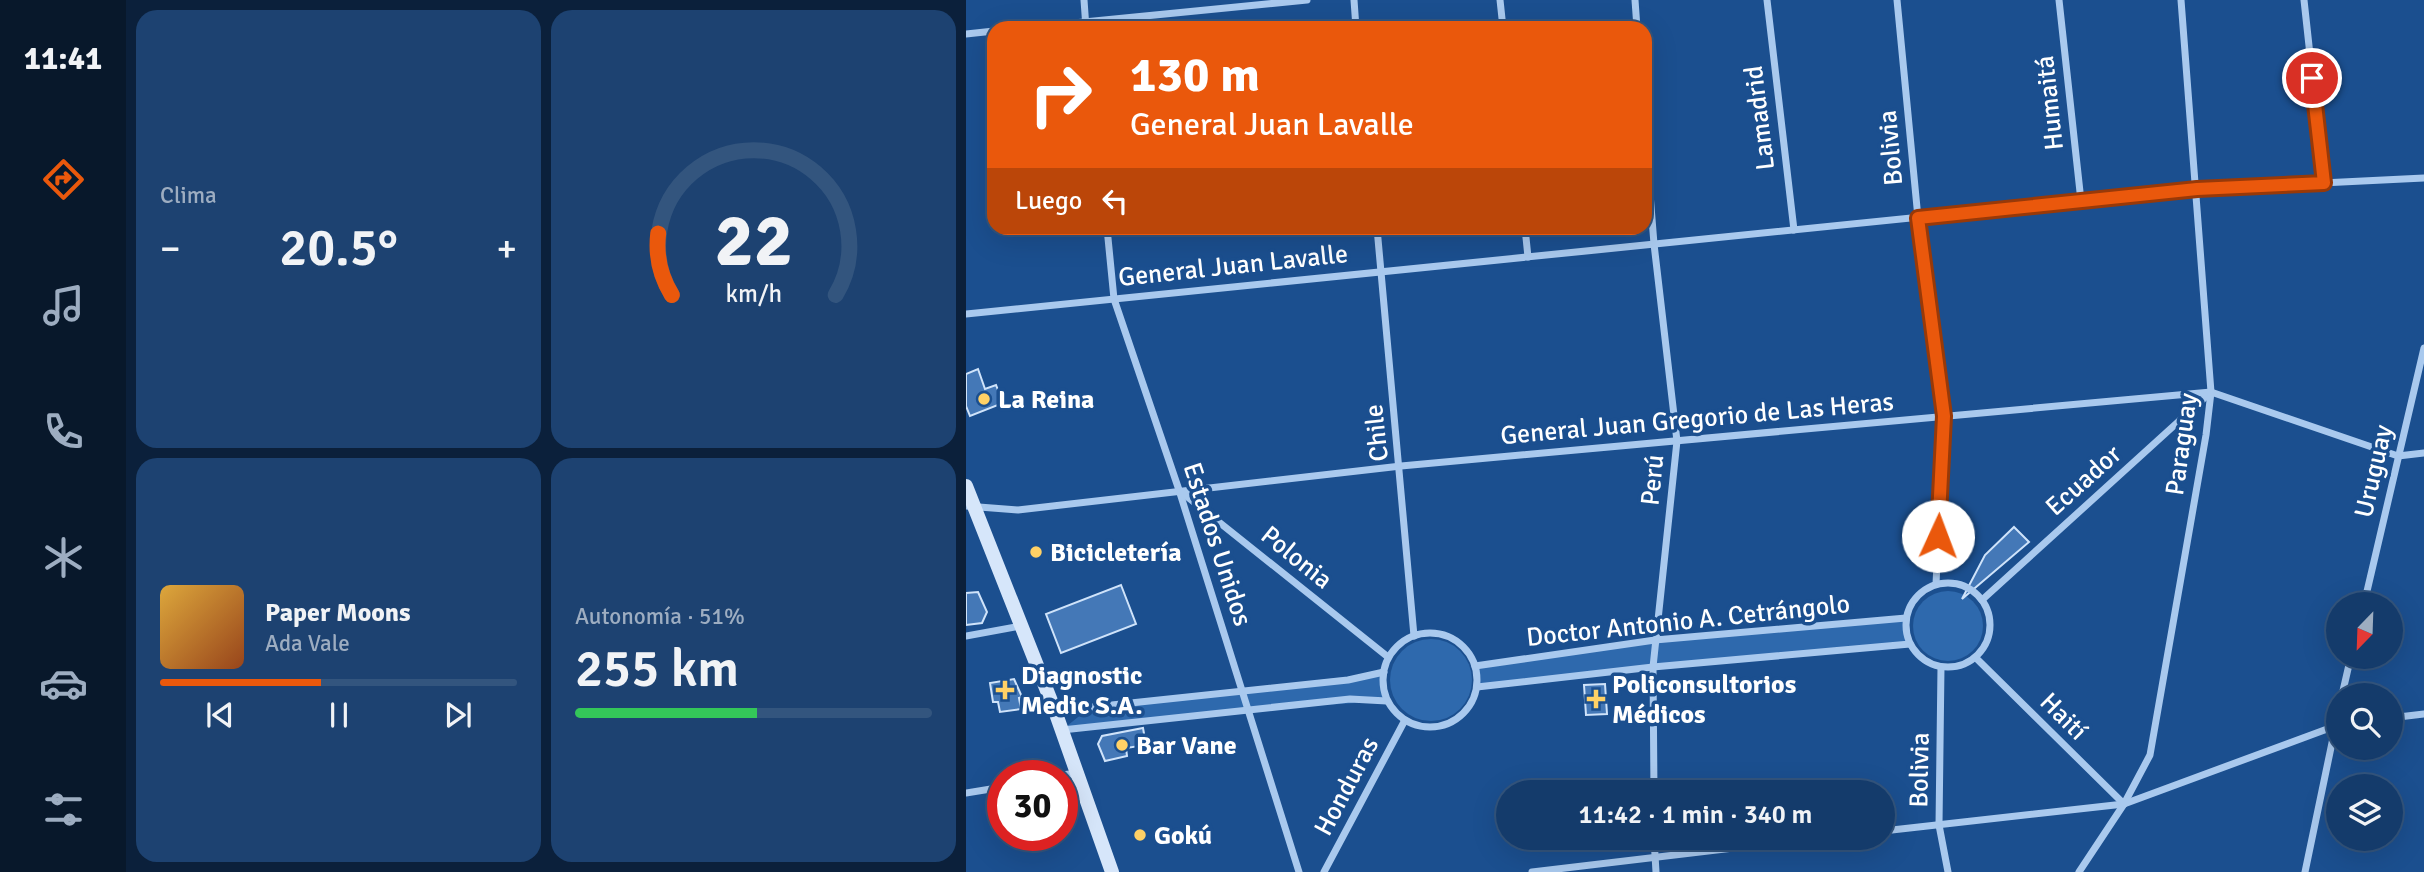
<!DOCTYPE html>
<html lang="es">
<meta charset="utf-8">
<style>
body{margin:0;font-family:Signika,sans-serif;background:#1d4271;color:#f1f3f6;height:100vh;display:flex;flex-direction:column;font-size:26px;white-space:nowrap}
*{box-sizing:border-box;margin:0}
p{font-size:23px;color:#9dadc1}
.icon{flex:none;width:38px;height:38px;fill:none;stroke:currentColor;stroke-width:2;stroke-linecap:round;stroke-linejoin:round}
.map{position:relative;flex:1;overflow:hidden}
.side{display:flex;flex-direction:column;gap:10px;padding:10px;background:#0b203b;width:840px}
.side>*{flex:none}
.top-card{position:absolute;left:21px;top:21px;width:665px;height:214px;border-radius:21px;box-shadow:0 7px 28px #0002,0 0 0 2px #33557e;background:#ea580c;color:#fff;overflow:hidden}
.needle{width:46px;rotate:203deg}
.fabs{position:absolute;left:1360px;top:592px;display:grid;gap:14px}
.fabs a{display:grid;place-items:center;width:77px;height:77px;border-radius:50%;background:#143b6b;box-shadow:0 7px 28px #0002,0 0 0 2px #33557e;font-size:35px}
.speed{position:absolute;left:21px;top:760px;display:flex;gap:14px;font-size:35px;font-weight:700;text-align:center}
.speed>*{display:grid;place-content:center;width:91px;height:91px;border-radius:50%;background:#143b6b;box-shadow:0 7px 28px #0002,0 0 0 2px #33557e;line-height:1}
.speed .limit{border:10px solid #d22;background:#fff;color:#111}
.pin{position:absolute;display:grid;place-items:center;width:60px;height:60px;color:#fff;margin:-30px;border:4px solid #fff;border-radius:50%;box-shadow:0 2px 7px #0007}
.me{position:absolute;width:77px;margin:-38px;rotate:2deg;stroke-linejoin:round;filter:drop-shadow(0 0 5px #0008)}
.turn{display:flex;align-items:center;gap:24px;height:147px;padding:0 28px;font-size:32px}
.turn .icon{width:91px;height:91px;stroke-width:2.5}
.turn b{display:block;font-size:49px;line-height:60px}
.then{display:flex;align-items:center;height:66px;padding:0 28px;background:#0003;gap:14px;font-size:26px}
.big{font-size:52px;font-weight:600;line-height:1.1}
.side .widget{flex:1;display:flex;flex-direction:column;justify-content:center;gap:10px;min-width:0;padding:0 24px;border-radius:21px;background:#1d4271}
.side .dial{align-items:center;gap:0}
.dial svg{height:182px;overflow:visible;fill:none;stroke:#33557e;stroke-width:7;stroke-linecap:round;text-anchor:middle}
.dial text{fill:#f1f3f6;stroke:none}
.song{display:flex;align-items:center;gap:21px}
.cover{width:84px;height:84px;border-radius:10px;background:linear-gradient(135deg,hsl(40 70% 55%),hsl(20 70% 35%))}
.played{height:7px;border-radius:4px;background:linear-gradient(90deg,#ea580c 45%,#33557e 45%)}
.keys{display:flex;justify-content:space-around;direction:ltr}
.heat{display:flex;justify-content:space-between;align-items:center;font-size:38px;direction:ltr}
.charge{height:10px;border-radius:5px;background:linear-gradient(90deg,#34c759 51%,#33557e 0)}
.side .tiles{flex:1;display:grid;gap:10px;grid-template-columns:repeat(2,1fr)}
.trip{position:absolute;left:530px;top:780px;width:399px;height:70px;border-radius:35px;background:#143b6b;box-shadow:0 7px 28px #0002,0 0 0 2px #33557e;font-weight:600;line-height:70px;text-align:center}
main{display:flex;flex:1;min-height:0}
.menu{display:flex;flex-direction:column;width:126px;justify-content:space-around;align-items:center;background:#08182b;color:#9dadc1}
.menu .icon{width:49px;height:49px}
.menu .active{color:#ea580c}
.menu b{font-size:32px;color:#f1f3f6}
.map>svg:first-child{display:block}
.green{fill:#2e69ad}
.building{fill:#4478b7;stroke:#cfe3fa;stroke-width:2}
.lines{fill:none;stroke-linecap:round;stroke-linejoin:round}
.minor{stroke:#a9c9ee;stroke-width:7}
.secondary{stroke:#d6e6fa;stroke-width:14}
.route-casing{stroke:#983908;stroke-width:18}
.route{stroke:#ea580c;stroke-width:12}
.poi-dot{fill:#ffd166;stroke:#1b4f8f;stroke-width:2.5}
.labels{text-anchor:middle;stroke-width:7;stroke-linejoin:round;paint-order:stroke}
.street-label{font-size:26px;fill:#fff;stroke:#1b4f8f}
.poi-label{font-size:26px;font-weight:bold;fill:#fff;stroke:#1b4f8f;text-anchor:start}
</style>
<main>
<nav class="menu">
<b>11:41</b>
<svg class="icon active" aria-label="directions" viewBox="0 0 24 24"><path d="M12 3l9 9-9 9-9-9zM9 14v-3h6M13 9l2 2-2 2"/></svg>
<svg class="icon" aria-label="music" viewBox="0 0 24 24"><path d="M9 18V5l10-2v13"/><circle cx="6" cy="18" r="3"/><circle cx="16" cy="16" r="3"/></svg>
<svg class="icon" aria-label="phone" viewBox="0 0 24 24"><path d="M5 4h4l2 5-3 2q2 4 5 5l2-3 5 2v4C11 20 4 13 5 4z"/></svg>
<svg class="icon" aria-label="climate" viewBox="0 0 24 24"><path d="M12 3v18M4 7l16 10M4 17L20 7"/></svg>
<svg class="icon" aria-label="car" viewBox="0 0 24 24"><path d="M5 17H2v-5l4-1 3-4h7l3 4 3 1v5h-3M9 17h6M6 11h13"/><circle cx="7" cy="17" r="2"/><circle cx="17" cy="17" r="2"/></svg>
<svg class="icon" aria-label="filters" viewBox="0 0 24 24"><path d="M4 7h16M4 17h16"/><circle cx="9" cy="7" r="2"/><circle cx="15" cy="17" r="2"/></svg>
</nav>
<section class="side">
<div class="tiles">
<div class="widget"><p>Clima</p>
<div class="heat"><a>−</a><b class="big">20.5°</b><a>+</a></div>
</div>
<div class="widget dial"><svg viewBox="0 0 100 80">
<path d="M14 69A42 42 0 1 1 86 69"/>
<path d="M14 69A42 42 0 0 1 8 42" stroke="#ea580c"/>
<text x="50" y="56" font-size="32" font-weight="700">22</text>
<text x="50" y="72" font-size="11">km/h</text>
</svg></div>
<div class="widget">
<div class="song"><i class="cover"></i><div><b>Paper Moons</b><p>Ada Vale</p></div></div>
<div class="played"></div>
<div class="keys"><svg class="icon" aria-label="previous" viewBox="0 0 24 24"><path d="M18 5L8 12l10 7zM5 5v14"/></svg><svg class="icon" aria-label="pause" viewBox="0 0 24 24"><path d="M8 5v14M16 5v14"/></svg><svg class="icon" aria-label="next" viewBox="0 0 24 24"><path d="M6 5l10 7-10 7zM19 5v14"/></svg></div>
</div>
<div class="widget"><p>Autonomía · 51%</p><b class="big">255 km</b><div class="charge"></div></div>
</div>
</section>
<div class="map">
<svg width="1458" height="872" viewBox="0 0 1458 872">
<rect width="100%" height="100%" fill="#1b4f8f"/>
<!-- green -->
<g class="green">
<circle cx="982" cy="626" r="35"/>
<polygon points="940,618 944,644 511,687 509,666 689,640"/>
<circle cx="465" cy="680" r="41"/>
<polygon points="418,672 417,686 421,701 281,710 96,730 122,709"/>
</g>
<!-- building -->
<g class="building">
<polygon points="12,369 19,389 30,385 37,403 4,416 0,406 0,374"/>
<polygon points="1048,527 1063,542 996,599 1019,555"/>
<polygon points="155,585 170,624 95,653 80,614"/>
<polygon points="12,592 21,612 16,623 0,625 0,593"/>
<polygon points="48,679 56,697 53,698 55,709 34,712 32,702 27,702 24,683"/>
<polygon points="639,684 641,714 620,715 618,685"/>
<polygon points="177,728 180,745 160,748 161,756 139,761 132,744 136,736"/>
</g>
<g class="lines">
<!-- minor -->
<g class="minor">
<polyline points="118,0 120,28"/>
<polyline points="388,0 390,28"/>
<polyline points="534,0 537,28"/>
<polyline points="669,0 671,28"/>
<polyline points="801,0 828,230"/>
<polyline points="931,0 952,218 978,416 970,584"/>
<polyline points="1093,0 1115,201"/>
<polyline points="1338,0 1358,183"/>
<polyline points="57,28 341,0"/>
<polyline points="0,34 28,31"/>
<polyline points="679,130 688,244 711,441 687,667 688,793"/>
<polyline points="141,228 148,299 213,490 333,872"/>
<polyline points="411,228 448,636"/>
<polyline points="559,228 562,257"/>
<polyline points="0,314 1231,189 1458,178"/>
<polyline points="214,491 422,657"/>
<polyline points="0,506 52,510 435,466 1245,392 1432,456 1458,453"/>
<circle cx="982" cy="625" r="42"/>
<polyline points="1016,600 1245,392"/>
<polyline points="1398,604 1458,348"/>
<circle cx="464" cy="680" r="47"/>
<polyline points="0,636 55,626"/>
<polyline points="1010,658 1158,804"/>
<polyline points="509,666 689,640 940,618"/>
<polyline points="975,667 973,825 982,872"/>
<polyline points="511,687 687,667 944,644"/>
<polyline points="1376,695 1385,656"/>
<polyline points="89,711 382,680 418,672"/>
<polyline points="1424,718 1458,714"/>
<polyline points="96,730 384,699 421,701"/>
<polyline points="96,775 111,773"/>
<polyline points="0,793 37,787"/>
<polyline points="917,831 1158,804 1372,725"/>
<polyline points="688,838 690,872"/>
<polyline points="358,872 439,720"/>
<polyline points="566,872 851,838"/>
<polyline points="1113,872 1158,804 1184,755 1240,435 1245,392 1215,0"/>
<polyline points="1339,872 1372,714"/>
</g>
<!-- secondary -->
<polyline class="secondary" points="0,486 89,711 146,872"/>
</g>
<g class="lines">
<!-- route casing -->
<g class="route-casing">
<polyline id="route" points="972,536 978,416 952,218 1231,189 1358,183 1346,78"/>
</g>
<!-- route -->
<use href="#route" class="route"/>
</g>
<!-- markers -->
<g class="poi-dot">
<circle cx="18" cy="399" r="7"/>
<circle cx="70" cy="552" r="7"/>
<path d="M35.5 679.5h7v7h7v7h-7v7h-7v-7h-7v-7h7z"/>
<path d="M626.5 688.5h7v7h7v7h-7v7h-7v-7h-7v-7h7z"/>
<circle cx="156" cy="745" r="7"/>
<circle cx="174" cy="835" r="7"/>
</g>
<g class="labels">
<!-- street labels -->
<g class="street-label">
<text transform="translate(1083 103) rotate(-96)" y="9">Humaitá</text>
<text transform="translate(793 118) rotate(-97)" y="9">Lamadrid</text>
<text transform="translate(924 148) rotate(-95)" y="9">Bolivia</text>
<text transform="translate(267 265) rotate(-6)" y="9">General Juan Lavalle</text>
<text transform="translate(731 418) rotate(-5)" y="9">General Juan Gregorio de Las Heras</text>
<text transform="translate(410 433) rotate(-96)" y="9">Chile</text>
<text transform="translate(1215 444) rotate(-82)" y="9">Paraguay</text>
<text transform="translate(1407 471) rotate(-77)" y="9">Uruguay</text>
<text transform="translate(686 480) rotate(-84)" y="9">Perú</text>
<text transform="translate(1117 480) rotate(-42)" y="9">Ecuador</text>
<text transform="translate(252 544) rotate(72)" y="9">Estados Unidos</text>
<text transform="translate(331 557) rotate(39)" y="9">Polonia</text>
<text transform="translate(722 620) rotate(-6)" y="9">Doctor Antonio A. Cetrángolo</text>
<text transform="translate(1098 716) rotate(45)" y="9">Haití</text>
<text transform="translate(953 770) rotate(-89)" y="9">Bolivia</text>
<text transform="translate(380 786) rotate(-62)" y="9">Honduras</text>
</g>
<!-- poi labels -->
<g class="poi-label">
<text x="32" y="408">La Reina</text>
<text x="84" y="561">Bicicletería</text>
<text x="55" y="684">Diagnostic<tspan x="55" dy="30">Medic S.A.</tspan></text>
<text x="646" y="693">Policonsultorios<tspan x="646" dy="30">Médicos</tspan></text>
<text x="170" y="754">Bar Vane</text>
<text x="188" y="844">Gokú</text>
</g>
</g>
</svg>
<div class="fabs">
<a><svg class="needle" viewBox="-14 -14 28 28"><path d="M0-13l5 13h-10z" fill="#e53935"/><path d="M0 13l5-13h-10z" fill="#9dadc1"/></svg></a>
<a><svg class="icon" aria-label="search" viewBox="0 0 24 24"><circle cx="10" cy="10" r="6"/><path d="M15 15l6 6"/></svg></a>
<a><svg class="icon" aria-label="layers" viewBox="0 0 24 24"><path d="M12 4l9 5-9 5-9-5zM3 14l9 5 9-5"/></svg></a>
</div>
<div class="speed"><div class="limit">30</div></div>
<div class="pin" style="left:1346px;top:78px;background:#d93025"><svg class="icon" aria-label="arrive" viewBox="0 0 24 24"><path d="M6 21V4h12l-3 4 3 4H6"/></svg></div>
<svg class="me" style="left:972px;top:536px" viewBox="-20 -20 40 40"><circle r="19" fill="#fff"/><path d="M0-13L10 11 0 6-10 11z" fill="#ea580c"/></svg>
<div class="trip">11:42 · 1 min · 340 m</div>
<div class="top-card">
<div class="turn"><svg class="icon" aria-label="right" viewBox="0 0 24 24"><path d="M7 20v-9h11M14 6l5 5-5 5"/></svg><div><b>130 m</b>General Juan Lavalle</div></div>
<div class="then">Luego<svg class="icon" aria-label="left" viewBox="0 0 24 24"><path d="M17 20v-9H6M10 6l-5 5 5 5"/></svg></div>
</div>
</div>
</main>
